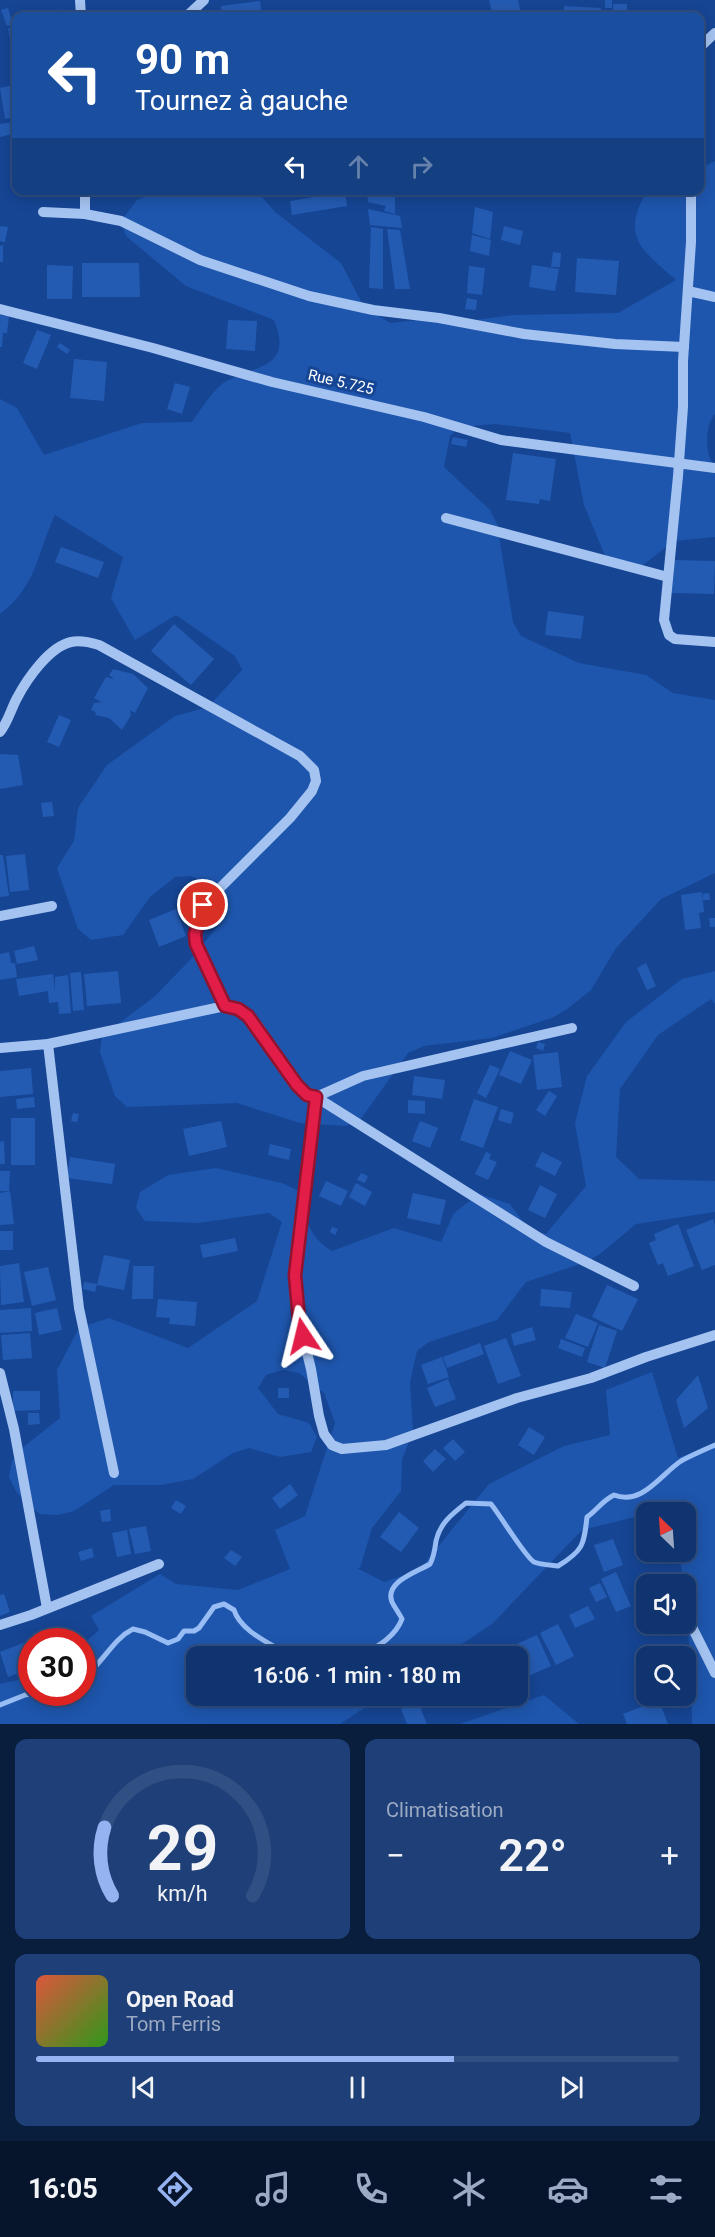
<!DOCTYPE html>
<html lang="fr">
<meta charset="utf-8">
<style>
body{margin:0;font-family:Roboto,sans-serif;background:#1e3f77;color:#f1f3f6;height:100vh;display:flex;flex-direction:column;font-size:22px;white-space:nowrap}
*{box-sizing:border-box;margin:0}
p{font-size:20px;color:#9caac3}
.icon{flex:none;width:33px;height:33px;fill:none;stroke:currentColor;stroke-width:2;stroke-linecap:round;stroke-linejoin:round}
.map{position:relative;height:1724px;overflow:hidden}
.side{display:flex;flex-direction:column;gap:15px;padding:15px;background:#091d3d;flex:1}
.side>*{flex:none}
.banner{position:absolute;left:12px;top:12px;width:692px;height:183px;border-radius:12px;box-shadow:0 3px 15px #0003,0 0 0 2px #304f82;background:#1a4fa0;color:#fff;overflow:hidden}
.needle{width:39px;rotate:335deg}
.tools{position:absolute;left:636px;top:1502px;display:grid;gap:12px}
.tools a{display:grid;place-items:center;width:60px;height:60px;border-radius:12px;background:#10346f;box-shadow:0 3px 15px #0003,0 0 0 2px #304f82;font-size:30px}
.speed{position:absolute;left:18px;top:1628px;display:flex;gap:12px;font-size:30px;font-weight:700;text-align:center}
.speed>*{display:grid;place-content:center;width:78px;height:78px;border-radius:50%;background:#10346f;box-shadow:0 3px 15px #0003,0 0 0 2px #304f82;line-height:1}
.speed .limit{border:9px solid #d22;background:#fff;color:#111}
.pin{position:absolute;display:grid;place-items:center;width:51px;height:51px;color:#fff;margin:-26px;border:3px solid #fff;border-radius:50%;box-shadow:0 2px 6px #0007}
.me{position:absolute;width:66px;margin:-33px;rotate:350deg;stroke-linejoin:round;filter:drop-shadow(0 0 4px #0008)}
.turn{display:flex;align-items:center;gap:21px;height:126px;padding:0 24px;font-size:27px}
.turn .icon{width:78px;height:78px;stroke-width:2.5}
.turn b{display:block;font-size:42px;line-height:51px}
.lanes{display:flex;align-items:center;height:57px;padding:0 24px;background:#0003;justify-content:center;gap:30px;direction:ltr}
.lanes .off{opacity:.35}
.big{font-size:45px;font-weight:600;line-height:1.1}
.side .tile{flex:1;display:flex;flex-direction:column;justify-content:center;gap:9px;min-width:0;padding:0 21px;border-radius:12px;background:#1e3f77}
.side .dial{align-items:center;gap:0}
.dial svg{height:156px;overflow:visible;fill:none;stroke:#304f82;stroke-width:7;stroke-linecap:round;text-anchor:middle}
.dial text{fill:#f1f3f6;stroke:none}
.song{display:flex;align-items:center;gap:18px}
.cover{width:72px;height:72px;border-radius:9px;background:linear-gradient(135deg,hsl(10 70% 55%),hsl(110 70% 35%))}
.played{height:6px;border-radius:3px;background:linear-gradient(90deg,#95b2f1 65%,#304f82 65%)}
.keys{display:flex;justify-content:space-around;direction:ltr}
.heat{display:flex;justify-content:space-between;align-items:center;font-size:33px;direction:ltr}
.side .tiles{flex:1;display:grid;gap:15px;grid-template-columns:1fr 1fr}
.tile:last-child{grid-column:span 2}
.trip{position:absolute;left:186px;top:1646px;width:342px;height:60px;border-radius:12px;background:#10346f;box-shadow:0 3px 15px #0003,0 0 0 2px #304f82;font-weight:600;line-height:60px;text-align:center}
.dock{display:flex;height:96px;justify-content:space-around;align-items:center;background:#06152c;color:#9caac3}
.dock .icon{width:42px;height:42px}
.dock .selected{color:#95b2f1}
.dock b{font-size:27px;color:#f1f3f6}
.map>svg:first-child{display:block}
.green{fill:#1e56ad}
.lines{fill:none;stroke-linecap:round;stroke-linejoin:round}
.stream{stroke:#98bdf4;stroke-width:5}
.building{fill:#245bb2}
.minor{stroke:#a5c3f1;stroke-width:10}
.route-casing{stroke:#92132f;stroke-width:15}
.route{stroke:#e11d48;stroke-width:10}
.labels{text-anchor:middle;stroke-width:6;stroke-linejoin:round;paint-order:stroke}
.street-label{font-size:15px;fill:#fff;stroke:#164594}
</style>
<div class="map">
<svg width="715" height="1724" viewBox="0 0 715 1724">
<rect width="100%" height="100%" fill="#164594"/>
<!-- green -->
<g class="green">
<path d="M715 161V414C705 424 704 456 715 466V537L674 541 638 569 608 563 584 505 570 433 495 424 461 427 450 436 444 467 490 510 497 524 513 622 521 636 579 663 646 675 673 693 715 700V873L661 899 616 948 591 990 567 1009 554 1017 492 1038 424 1046 408 1053 360 1120 346 1126 300 1123 237 1103 127 1107 115 1096 100 1052 102 1036 154 997 190 960 218 926 220 909 206 882 191 876 175 877 150 897 123 935 91 940 78 929 57 868 74 841 78 808 107 765 175 716 208 707 242 670 235 656 176 615 135 640 111 598 123 557 55 515C37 553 37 586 0 614V399L17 408 44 455 142 423 192 422C200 411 214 388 225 382 255 365 294 369 274 320L186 286 126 236 121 221 137 200 159 191H257L275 212 341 263 364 307 390 323 439 318 467 321 514 315 618 313 676 280C642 250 620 237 647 191L699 190V169Z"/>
<path d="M715 971V1004L711 999 658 1035 620 1089 616 1157 639 1179 715 1181V1212L636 1224 600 1254 586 1262 526 1282 497 1320 429 1342 417 1351 410 1382 413 1431 402 1460 401 1491 372 1528 360 1568H357L384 1582 419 1570 489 1484 564 1446 610 1435 606 1390 652 1372 678 1458 715 1443V1724H692L691 1661 686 1611V1584H683L681 1565 670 1551H686V1512H646V1519L643 1515 582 1530 492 1624 444 1656H196V1695H384L340 1724H0V1684L31 1677 32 1692H82L83 1644 99 1630 91 1616 160 1574 176 1584 238 1590 290 1569 275 1530 305 1516 335 1423 324 1393 299 1373 282 1370 266 1375 258 1388 278 1414 309 1423 317 1437 311 1452 280 1457 249 1448 233 1453 193 1479 161 1485H114L74 1511 58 1515 40 1514 27 1504 16 1491 9 1477 12 1461 22 1448 60 1418 57 1370 79 1328 109 1318 188 1348 257 1301 282 1222 269 1213 198 1223 145 1221 136 1208 140 1192 168 1175 216 1168 282 1183 297 1190C306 1217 307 1236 332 1251L394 1228 441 1242 454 1213 479 1194 510 1204 529 1230 546 1234 586 1186 575 1123 587 1076 626 1022 682 979Z"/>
<polygon points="544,1695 579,1724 460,1724"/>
</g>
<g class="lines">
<!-- stream -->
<g class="stream">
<path d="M358 1656C375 1649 395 1637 402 1619 399 1613 395 1608 392 1602 384 1582 417 1572 430 1564 434 1557 435 1549 436 1541 440 1523 452 1514 466 1503L491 1504C500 1515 526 1558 534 1562 541 1565 551 1565 558 1566 583 1551 584 1545 587 1517 597 1510 602 1501 614 1495 642 1506 660 1475 681 1461 692 1455 704 1450 715 1445"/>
<path d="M82 1677C103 1665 111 1640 133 1629L145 1632 168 1643 178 1639 184 1631H194L199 1628 214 1607 224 1604 234 1610C241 1632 272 1644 290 1656"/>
<polyline points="0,1705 25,1695 41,1692"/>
</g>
</g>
<!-- building -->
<g class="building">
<polygon points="489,0 518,0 522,16 493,16"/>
<rect x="605" y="0" width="7" height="8"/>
<polygon points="260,1 262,16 222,16 221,6"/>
<rect x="613" y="4" width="14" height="12"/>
<polygon points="564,6 601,8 600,16 563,16"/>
<polygon points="8,8 13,25 7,26 1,10"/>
<polygon points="59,9 64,16 47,16"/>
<polygon points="374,12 375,16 357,16 357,15"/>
<polygon points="16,26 16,67 15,67 8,28"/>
<polygon points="14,85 16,117 5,119 0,88"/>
<polygon points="13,122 16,133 0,137 0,124"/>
<polygon points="46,190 69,190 69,192 47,196"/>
<polygon points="367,190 395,194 395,214 384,211 386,206 368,202"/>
<polygon points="345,192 347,206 292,215 290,201"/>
<polygon points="475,207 493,212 490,239 472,233"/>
<polygon points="368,209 400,216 402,228 370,225"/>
<polygon points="0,226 8,227 5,242 0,241"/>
<polygon points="504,226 523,231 520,245 501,240"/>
<polygon points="371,227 383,229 383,289 369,288"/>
<polygon points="387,229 400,230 410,289 395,289"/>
<polygon points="472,235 491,240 489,256 470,251"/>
<polygon points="3,245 3,262 0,262 0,246"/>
<polygon points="553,252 561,253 560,267 551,267"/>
<polygon points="577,258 619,261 616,295 575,292"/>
<polygon points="82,263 139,263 140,297 82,297"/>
<polygon points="47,265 73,266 72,299 47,299"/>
<polygon points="532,265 559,269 555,291 529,287"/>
<polygon points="469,266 485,268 482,295 467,293"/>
<polygon points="467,298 477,300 476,310 465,309"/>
<polygon points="0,315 9,316 7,333 3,333 2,347 0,347"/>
<polygon points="228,320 257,321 255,351 226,349"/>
<polygon points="37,330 51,335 37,369 23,363"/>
<polygon points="60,343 70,350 67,354 57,347"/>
<polygon points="74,359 107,362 104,401 70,398"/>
<polygon points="175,383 190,387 182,414 167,409"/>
<polygon points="453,437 468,440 466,447 451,444"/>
<polygon points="513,453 556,459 550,501 540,499 539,504 506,500"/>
<polygon points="61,547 104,562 98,578 55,562"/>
<polygon points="671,560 715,561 714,594 670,593"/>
<polygon points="548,611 584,616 581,639 545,635"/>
<polygon points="174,624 214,659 191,685 151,651"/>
<polygon points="113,669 133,674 148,688 135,713 130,710 131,715 122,730 109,718 95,715 96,712 91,710 94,703 102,702 94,698 106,677 114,679 109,675"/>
<polygon points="59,715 71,720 59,747 47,742"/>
<polygon points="0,754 18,755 23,785 0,789"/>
<polygon points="52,802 54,816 43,817 41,803"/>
<polygon points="25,854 29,890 10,892 6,856"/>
<polygon points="0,855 3,855 9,896 0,897"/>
<polygon points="702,892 704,912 699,913 701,928 685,930 681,895"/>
<polygon points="709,893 710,900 703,900 703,894"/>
<polygon points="176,909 186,936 159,947 149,920"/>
<polygon points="709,918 715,918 715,927 710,927"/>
<polygon points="34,946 38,960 17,964 14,951"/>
<polygon points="9,952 11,963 15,963 17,977 0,980 0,954"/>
<polygon points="646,963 656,986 647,990 637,968"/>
<polygon points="118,971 121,1003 87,1006 84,974"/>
<polygon points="81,972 84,1010 73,1011 70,973"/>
<polygon points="53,974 55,991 55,977 68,975 71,1013 59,1014 58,1002 49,1003 48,991 19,996 16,979"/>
<polygon points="538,1042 545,1044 543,1051 536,1048"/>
<polygon points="510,1051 532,1060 521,1084 499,1075"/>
<polygon points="558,1052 562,1087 537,1090 533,1055"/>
<polygon points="490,1065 500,1069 486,1098 477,1093"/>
<polygon points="31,1068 33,1094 0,1097 0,1071"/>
<polygon points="414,1076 445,1080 442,1099 412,1095"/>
<polygon points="549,1091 557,1096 545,1116 536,1110"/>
<polygon points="34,1097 35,1107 17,1109 16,1099"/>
<polygon points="474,1099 498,1107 483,1148 460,1140"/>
<polygon points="408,1100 425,1101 425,1114 408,1113"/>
<polygon points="501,1109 514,1113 511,1124 498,1120"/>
<polygon points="73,1113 79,1114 77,1122 71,1121"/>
<rect x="11" y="1118" width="24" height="47"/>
<polygon points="221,1121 227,1147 189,1156 183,1129"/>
<polygon points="420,1121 438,1128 430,1148 412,1141"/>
<polygon points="4,1141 5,1164 0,1164 0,1142"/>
<polygon points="270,1144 291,1149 289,1160 268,1155"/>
<polygon points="486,1152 491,1154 489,1159 497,1162 488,1180 475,1174"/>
<polygon points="542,1152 562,1162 555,1176 535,1166"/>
<polygon points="70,1157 115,1164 112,1184 67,1178"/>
<polygon points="0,1171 10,1171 9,1191 0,1191"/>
<polygon points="361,1173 368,1176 365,1183 357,1180"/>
<polygon points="326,1181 348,1191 341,1206 319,1196"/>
<polygon points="356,1183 372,1192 365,1206 349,1197"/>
<polygon points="540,1185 557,1194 545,1218 528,1210"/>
<polygon points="10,1191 14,1224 0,1225 0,1193"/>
<polygon points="413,1193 446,1200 440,1225 407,1218"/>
<polygon points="713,1219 715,1225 715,1265 702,1270 686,1230"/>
<polygon points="678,1224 694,1266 668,1276 663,1263 658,1265 649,1243 656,1240 654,1234"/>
<polygon points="332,1227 338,1229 335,1235 330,1232"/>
<rect x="0" y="1231" width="13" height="19"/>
<polygon points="235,1238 238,1251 203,1258 200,1245"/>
<polygon points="104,1255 130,1260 124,1290 97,1285"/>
<polygon points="19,1263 24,1302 1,1305 0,1266"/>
<polygon points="133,1266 154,1266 153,1299 132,1299"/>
<polygon points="48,1267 56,1300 32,1306 24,1272"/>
<polygon points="84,1282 97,1284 95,1292 83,1289"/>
<polygon points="607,1285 638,1299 622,1331 592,1317"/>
<polygon points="541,1289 572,1292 570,1308 540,1306"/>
<polygon points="158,1299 197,1302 195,1326 169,1324 170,1318 156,1317"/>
<polygon points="31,1308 32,1331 0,1333 0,1310"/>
<polygon points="57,1308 62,1330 39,1335 35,1313"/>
<polygon points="576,1314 598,1323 588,1347 565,1338"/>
<polygon points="599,1325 617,1331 605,1368 587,1362"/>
<polygon points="532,1327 536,1340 514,1346 511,1334"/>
<polygon points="30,1333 32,1358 3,1360 1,1335"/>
<polygon points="506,1338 521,1376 498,1384 484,1346"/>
<polygon points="561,1339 585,1348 582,1357 558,1348"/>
<polygon points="480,1343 484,1354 447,1368 443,1357"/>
<polygon points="442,1357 449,1377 428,1384 421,1365"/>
<polygon points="698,1375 708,1408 684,1428 676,1400"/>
<polygon points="448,1379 456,1399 435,1407 427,1388"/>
<rect x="278" y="1388" width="11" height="10"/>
<polygon points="13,1391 40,1391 40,1410 13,1411"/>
<polygon points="28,1413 39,1413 40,1424 28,1425"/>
<polygon points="529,1427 545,1437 534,1455 518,1445"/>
<polygon points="453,1439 465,1452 455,1461 443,1448"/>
<polygon points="435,1449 446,1459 433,1472 423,1461"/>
<polygon points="290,1484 298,1495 280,1509 272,1498"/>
<polygon points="176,1500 186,1506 181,1514 171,1508"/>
<polygon points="110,1509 111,1521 102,1522 100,1511"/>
<polygon points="399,1512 419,1528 401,1552 380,1537"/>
<polygon points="146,1526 151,1551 135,1554 129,1529"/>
<polygon points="127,1530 131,1554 117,1557 112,1533"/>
<polygon points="613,1539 623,1565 604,1572 594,1545"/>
<polygon points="92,1548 94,1557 81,1561 78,1552"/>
<polygon points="231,1550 242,1557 235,1566 224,1558"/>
<polygon points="616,1572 631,1606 616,1612 601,1579"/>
<polygon points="600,1583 607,1597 596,1602 589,1588"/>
<polygon points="4,1594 10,1612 0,1616 0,1595"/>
<polygon points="588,1606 595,1619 575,1628 569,1615"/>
<polygon points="558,1624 574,1656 556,1665 540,1633"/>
<polygon points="49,1633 52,1641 32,1641 32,1668 8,1677 0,1652"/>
<polygon points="537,1635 551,1666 524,1678 518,1664 518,1656 514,1656 510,1647"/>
<polygon points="659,1700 668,1724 627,1724 623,1714"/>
<polygon points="418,1702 427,1724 407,1724 401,1709"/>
</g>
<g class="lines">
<!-- minor -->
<g class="minor">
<polyline points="80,0 81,16"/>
<polyline points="187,16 204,0"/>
<polyline points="699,48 715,33"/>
<polyline points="85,190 85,214"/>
<polyline points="691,190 691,242 683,361 683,407 678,476 664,620 669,635 675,639 715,642"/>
<polyline points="43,212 85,214 121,221 200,260 309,296 373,310 439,318 524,334 615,344 684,347"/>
<polyline points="688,291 715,297"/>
<polyline points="0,309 153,348 272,382 424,417 501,440 715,468"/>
<polyline points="446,518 668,577"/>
<path d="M0 732C8 722 11 709 17 698 27 679 49 647 71 642 80 640 89 642 99 645L300 756 314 770 316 781 312 791 290 818 203 905 195 934 196 944 225 1006"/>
<polyline points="0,916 52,906"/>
<polyline points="48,1044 79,1308 114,1473"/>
<polyline points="0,1048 48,1044 225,1006 238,1009 248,1016 258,1026 297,1085 307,1095 316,1097 363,1076 572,1028"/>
<polyline points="634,1286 546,1242 316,1097 295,1275 299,1320 311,1369 319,1416 324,1434 332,1445 342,1449 386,1445 517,1398 591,1378 646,1357 715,1335"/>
<polyline points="0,1373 14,1429 47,1608"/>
<polyline points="686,1615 715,1673"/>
<polyline points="0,1625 31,1615 159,1564"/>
</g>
</g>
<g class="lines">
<!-- route casing -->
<g class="route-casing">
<polyline id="route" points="203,905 195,934 196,944 225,1006 238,1009 248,1016 297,1085 307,1095 316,1097 295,1275 299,1320 303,1336"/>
</g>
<!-- route -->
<use href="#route" class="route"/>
</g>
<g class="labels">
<!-- street labels -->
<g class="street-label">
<text transform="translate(341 382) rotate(13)" y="5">Rue 5.725</text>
</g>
</g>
</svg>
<div class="tools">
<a><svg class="needle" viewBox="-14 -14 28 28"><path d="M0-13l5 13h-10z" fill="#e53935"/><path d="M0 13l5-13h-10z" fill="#9caac3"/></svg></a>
<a><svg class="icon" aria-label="sound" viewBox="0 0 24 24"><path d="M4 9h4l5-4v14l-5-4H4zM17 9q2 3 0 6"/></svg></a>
<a><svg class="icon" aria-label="search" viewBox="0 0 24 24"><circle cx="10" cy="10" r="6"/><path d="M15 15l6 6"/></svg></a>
</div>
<div class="speed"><div class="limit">30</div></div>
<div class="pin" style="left:203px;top:905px;background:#d93025"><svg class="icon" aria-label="arrive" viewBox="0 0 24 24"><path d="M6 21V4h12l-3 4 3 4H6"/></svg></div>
<svg class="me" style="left:303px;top:1336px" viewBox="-20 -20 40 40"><path d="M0-17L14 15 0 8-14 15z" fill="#e11d48" stroke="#fff" stroke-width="4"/></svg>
<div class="trip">16:06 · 1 min · 180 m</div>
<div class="banner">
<div class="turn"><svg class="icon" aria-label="left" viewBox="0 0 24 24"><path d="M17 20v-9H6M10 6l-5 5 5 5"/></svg><div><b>90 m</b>Tournez à gauche</div></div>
<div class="lanes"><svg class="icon" aria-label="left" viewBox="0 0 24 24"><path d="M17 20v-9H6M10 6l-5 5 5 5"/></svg><svg class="icon off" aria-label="ahead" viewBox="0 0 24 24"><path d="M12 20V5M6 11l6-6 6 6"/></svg><svg class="icon off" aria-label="right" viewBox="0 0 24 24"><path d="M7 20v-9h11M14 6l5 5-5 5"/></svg></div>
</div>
</div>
<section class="side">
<div class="tiles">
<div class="tile dial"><svg viewBox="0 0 100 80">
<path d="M14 69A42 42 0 1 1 86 69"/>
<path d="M14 69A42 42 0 0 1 10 34" stroke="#95b2f1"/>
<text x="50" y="56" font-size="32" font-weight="700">29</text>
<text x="50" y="72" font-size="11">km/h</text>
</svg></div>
<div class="tile"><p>Climatisation</p>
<div class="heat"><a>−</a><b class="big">22°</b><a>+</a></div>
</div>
<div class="tile">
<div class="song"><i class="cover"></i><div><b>Open Road</b><p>Tom Ferris</p></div></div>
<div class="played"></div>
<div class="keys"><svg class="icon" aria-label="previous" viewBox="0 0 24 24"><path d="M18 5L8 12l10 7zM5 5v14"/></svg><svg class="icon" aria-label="pause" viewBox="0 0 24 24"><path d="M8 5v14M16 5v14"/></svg><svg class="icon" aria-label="next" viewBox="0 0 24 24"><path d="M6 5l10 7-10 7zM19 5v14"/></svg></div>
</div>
</div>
</section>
<nav class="dock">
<b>16:05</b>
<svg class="icon selected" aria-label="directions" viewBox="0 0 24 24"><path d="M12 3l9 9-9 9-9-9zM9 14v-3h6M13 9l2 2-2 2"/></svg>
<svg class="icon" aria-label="music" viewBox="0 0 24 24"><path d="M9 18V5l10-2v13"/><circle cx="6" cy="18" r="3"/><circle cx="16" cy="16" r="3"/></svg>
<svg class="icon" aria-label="phone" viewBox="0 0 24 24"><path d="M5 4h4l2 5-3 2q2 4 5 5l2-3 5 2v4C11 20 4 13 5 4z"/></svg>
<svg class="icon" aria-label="climate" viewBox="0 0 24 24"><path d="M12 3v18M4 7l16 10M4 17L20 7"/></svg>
<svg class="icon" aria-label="car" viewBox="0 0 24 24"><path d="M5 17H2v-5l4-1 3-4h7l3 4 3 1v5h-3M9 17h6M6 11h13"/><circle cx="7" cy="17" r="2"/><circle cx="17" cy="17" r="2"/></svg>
<svg class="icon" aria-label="filters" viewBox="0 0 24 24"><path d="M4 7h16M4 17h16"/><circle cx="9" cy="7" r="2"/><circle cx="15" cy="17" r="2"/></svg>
</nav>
